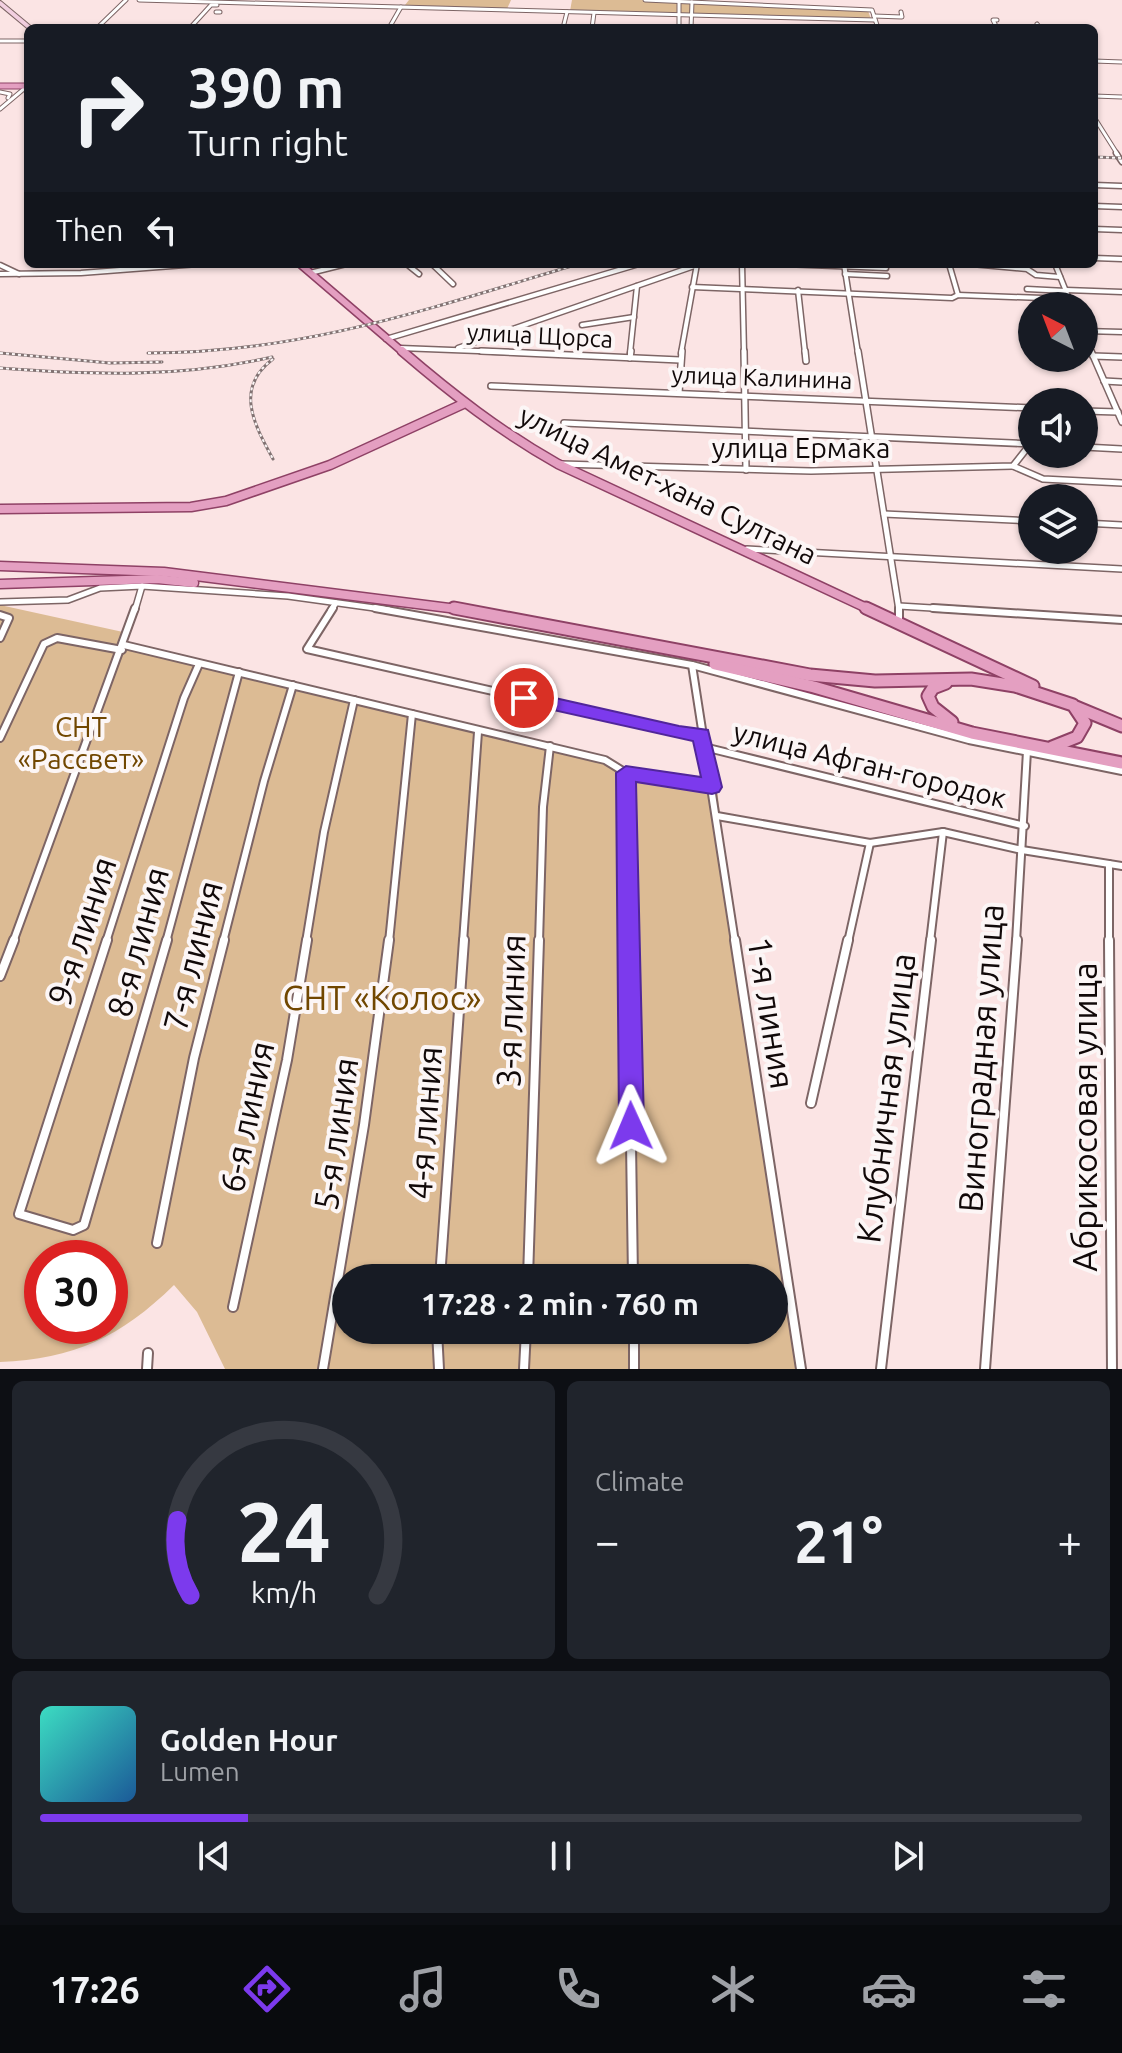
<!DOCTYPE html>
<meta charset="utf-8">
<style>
body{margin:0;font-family:Ubuntu,sans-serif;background:#20242c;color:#f1f3f6;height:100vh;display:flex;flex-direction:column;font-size:30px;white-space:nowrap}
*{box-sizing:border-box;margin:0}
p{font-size:26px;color:#9ea1a6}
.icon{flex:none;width:44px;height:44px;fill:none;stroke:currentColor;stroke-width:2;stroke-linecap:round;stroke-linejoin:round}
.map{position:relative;height:1369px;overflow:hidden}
.details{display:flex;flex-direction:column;gap:12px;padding:12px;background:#0d0f14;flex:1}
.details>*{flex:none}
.top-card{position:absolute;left:24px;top:24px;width:1074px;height:244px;border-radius:12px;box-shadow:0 2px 6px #0004;background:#171b24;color:#f1f3f6;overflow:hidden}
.needle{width:52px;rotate:318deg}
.tools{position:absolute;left:1018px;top:292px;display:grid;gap:16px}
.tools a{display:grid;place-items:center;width:80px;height:80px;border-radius:50%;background:#171b24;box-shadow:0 2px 6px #0004;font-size:40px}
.speed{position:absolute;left:24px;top:1240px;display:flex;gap:16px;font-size:40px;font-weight:700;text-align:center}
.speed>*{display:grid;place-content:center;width:104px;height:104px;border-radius:50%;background:#171b24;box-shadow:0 2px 6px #0004;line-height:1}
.speed .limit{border:12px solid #d22;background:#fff;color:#111}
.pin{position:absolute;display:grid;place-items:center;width:68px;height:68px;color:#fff;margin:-34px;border:4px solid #fff;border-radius:50%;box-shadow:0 2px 8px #0007}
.me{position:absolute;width:88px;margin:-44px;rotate:359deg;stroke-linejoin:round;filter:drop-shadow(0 0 6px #0008)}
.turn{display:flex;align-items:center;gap:28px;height:168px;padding:0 32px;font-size:36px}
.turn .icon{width:104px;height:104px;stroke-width:2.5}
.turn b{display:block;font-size:56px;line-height:68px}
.then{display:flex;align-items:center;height:76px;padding:0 32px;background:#0003;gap:16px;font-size:30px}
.big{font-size:60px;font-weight:700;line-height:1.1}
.details .widget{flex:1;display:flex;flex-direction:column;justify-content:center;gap:12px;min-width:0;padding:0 28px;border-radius:12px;background:#20242c}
.details .dial{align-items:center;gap:0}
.dial svg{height:208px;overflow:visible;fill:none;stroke:#363941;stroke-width:7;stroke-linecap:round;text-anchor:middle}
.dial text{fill:#f1f3f6;stroke:none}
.song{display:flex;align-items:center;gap:24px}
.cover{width:96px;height:96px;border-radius:12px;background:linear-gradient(135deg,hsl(170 70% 55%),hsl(210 70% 35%))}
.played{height:8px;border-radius:4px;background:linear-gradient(90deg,#7c3aed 20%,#363941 20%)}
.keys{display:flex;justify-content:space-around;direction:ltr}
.heat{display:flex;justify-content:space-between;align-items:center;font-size:44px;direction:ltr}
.details .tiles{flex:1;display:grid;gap:12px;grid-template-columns:1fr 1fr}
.widget:last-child{grid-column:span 2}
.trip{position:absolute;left:332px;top:1264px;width:456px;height:80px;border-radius:40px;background:#171b24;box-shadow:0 2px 6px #0004;font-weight:700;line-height:80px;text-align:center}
.dock{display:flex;height:128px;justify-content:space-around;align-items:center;background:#090b0e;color:#9ea1a6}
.dock .icon{width:56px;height:56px}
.dock .active{color:#7c3aed}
.dock b{font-size:36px;color:#f1f3f6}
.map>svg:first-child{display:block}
.green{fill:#dcbb94;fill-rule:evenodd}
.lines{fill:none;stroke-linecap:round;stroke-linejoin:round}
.street-far4-casing{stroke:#7d6565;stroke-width:5}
.street-far3-casing{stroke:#7d6565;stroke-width:7}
.street-far2-casing{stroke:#7d6565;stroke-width:8}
.street-far1-casing{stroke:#7d6565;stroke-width:10}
.street-casing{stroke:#7d6565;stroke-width:12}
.secondary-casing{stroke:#7d6565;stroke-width:6}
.primary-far3-casing{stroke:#8e4165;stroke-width:7}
.primary-far2-casing{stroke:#8e4165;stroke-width:9}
.primary-far1-casing{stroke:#8e4165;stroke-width:11}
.primary-casing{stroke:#8e4165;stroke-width:15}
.street-far4{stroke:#fff;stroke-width:3}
.street-far3{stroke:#fff;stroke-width:4}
.street-far2{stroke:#fff;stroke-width:5}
.street-far1{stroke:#fff;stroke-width:6}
.street{stroke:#fff;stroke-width:8}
.secondary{stroke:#f2cfe0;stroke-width:4}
.primary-far3{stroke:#e49fc1;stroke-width:5}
.primary-far2{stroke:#e49fc1;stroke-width:6}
.primary-far1{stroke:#e49fc1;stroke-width:8}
.primary{stroke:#e49fc1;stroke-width:11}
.rail-casing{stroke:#817272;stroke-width:3}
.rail{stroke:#fcf6f6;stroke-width:2;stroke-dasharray:3;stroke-linecap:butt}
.route{fill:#7c3aed;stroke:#51269a;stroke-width:2}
.labels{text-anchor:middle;stroke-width:8;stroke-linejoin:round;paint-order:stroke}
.far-street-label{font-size:24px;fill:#110909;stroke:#fcf6f6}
.street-label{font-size:28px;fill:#110909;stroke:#fcf6f6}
.park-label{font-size:28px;fill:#714700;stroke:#fcf6f6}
.near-street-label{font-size:34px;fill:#110909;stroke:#fcf6f6}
.near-park-label{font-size:34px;fill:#714700;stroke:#fcf6f6}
</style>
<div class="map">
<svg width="1122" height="1369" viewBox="0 0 1122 1369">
<rect width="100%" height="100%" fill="#fbe4e4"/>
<!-- green -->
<g class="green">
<polygon points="409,0 511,0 507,9 405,5"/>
<polygon points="572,0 640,0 868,11 871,19 570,11"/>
<path d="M0 605 123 632 118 647C273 681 428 724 585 756L601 761 621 773 717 788 728 886 802 1369H225L197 1312 174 1285C121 1337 74 1359 0 1362ZM42 1258H110V1326H42ZM346 1278H774V1330H346Z"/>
</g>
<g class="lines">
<!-- street-far4 casing -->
<g class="street-far4-casing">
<g id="street-far4">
<polyline points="139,0 875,20"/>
<polyline points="645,0 872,10 878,28"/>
<polyline points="679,2 679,28"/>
<polyline points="216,12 220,12"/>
<polyline points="874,16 902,17 901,12"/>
<polyline points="997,20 993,20 997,28"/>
<polyline points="1037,24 1040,28"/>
<polyline points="97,28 126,0"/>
<polyline points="190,28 211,5 217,5"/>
<polyline points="389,28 401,7"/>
<polyline points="563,28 567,12"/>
<polyline points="592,28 594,13"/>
<polyline points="691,28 692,2"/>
<polyline points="0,41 28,41"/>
<polyline points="1094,61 1122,62"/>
<polyline points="0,92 10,94 8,98"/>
<polyline points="1094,96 1122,97"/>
<polyline points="0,109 25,88"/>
<polyline points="1094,117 1118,155"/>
</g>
</g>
<!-- street-far3 casing -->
<g class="street-far3-casing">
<g id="street-far3">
<polyline points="1116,153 1122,162"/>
<polyline points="1094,185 1122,186"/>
<polyline points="1094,206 1122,207"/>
<polyline points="1094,229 1122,230"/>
<polyline points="1094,258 1122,259"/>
<polyline points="432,264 453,284"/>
<polyline points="742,264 744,353"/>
<polyline points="784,264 886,268"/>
<polyline points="844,264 858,353"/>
<polyline points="949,264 958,295"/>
<polyline points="972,264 1027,269 1036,275 1060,277"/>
<polyline points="1055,264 1072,306"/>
<polyline points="0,265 19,274"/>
<polyline points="409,266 419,274"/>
<polyline points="310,273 346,264"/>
<polyline points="0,274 81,273 198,264"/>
<polyline points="845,274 887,276"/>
<polyline points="692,287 952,298 958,295 1069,299"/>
<polyline points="1027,289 1066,291"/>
<polyline points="798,290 805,353"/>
<polyline points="1066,290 1122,292"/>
<polyline points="582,325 634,317"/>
<polyline points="1084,331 1122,332"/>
<polyline points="1084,336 1092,353"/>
<polyline points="386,339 639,264"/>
<polyline points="400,348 528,353"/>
<polyline points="458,348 697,265"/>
<polyline points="630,353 637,286"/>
<polyline points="681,353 697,264"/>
</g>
</g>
<!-- street-far2 casing -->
<g class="street-far2-casing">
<g id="street-far2">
<polyline points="481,351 680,360"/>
<polyline points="744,351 746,470"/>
<polyline points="805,351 806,361"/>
<polyline points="858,351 899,610"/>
<polyline points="1091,351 1122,422"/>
<polyline points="1093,356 1122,357"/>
<polyline points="630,358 631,351"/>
<polyline points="1104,381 1122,382"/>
<polyline points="491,386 1032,408"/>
<polyline points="679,393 682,351"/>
<polyline points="1084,411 1118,412"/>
<polyline points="564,423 1032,444"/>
<polyline points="1084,447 1122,449"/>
<polyline points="561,464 811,471 1013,466 1032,442"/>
<polyline points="1013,466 1043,479 1122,483"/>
<polyline points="884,514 1032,521"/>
<polyline points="1084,523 1122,525"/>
<polyline points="747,549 1122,569"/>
<polyline points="0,602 68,600 100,588 142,586 288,596 389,610"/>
<polyline points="899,606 965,610"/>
<polyline points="135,610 142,586"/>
<polyline points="331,610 336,603"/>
</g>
</g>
<!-- street-far1 casing -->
<g class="street-far1-casing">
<g id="street-far1">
<polyline points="333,608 307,649 679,733 701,735"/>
<polyline points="375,608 692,665 969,740 1122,771"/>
<polyline points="899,608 899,622"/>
<polyline points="933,608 1122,620"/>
<polyline points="0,615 9,618 0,638"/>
<polyline points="124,645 605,760 626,773 712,787"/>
<polyline points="692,665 735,942"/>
<polyline points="0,738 44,644 57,638 122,650"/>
<polyline points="704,747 1025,826"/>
<polyline points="626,773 628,942"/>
<polyline points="717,816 870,843 943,832 1022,850 1122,866"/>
<polyline points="1109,864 1109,942"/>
<polyline points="13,942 135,608"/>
<polyline points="106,942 184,698 199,664"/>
<polyline points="166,942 239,672"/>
<polyline points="223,942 264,781 293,685"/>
<polyline points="306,942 324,832 354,700"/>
<polyline points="389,942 412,714"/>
<polyline points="463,942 478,732"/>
<polyline points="539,942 543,807 550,746"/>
<polyline points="848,942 870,843"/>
<polyline points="930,942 943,832"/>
<polyline points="1016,942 1027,751"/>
</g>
</g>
<!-- street casing -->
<g class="street-casing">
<g id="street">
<polyline points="107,940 19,1214 73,1230 84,1225 167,940"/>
<polyline points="628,940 633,1278"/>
<polyline points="735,940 801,1369"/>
<polyline points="1109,940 1112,1369"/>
<polyline points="0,976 14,940"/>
<polyline points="811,1103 848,940"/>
<polyline points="157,1243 194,1058 224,940"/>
<polyline points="440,1278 464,940"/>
<polyline points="528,1278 539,940"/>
<polyline points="233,1307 287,1060 307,940"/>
<polyline points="437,1330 439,1369"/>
<polyline points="634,1330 634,1369"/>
<polyline points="147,1369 148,1353"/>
<polyline points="323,1369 364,1125 389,940"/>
<polyline points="524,1369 526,1330"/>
<polyline points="881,1369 931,940"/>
<polyline points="985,1369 1017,940"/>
</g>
</g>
<!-- secondary casing -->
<g class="secondary-casing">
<polyline id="secondary" points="0,3 30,28"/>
</g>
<!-- primary-far3 casing -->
<g class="primary-far3-casing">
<polyline id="primary-far3" points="0,86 28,86"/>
</g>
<!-- primary-far2 casing -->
<g class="primary-far2-casing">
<polyline id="primary-far2" points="300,264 404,353"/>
</g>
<!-- primary-far1 casing -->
<g class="primary-far1-casing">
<g id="primary-far1">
<path d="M402 351C452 394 501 432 558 464L871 610"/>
<polyline points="0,509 191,507 226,501 330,465 463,404"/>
<polyline points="0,566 164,572 465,610"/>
<polyline points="0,584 157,579 194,583"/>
</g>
</g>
<!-- primary casing -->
<g class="primary-casing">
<g id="primary">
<polyline points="454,608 810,675 875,681 971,679 1015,686 1073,705 1085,723 1077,737 1052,747"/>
<polyline points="866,608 1033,686"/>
<polyline points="715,664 814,687 972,733 1122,763"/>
<polyline points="946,683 933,688 928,696 933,707 952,722"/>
<polyline points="1076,707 1122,726"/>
</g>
</g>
<!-- street-far4 -->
<use href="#street-far4" class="street-far4"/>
<!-- street-far3 -->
<use href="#street-far3" class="street-far3"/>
<!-- street-far2 -->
<use href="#street-far2" class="street-far2"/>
<!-- street-far1 -->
<use href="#street-far1" class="street-far1"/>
<!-- street -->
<use href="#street" class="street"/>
<!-- secondary -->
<use href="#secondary" class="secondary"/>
<!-- primary-far3 -->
<use href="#primary-far3" class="primary-far3"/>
<!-- primary-far2 -->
<use href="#primary-far2" class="primary-far2"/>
<!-- primary-far1 -->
<use href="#primary-far1" class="primary-far1"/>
<!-- primary -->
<use href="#primary" class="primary"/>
<!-- rail casing -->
<g class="rail-casing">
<g id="rail">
<polyline points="1094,157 1122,158"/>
<polyline points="0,353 110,363 162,362"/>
<path d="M148 353C304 353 431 308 578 264"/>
<path d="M273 359C234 388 254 424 273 459"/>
<path d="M0 368C92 375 181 378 272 357"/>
</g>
</g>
<!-- rail -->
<use href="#rail" class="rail"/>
</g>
<!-- route -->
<polygon class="route" points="524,691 679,726 708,730 722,787 719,792 712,794 636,782 644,1126 640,1134 631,1137 622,1134 619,1126 616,773 626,766 701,777 693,741 517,702 515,698"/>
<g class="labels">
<!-- far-street labels -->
<g class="far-street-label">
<text transform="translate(540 336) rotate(3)" y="8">улица Щорса</text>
<text transform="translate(762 378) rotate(2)" y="8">улица Калинина</text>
</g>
<!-- street labels -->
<g class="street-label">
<text x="801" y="458">улица Ермака</text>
<text transform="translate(668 485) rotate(26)" y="10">улица Амет-хана Султана</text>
<text transform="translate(870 765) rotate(14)" y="10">улица Афган-городок</text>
</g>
<!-- park labels -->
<g class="park-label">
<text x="81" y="737">СНТ<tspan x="81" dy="32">«Рассвет»</tspan></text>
</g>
<!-- near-street labels -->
<g class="near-street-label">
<text transform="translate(82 931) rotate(-72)" y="12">9-я линия</text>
<text transform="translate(138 942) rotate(-75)" y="12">8-я линия</text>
<text transform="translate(193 956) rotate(-76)" y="12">7-я линия</text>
<text transform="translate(511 1011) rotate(-88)" y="12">3-я линия</text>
<text transform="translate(771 1013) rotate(81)" y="12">1-я линия</text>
<text transform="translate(981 1058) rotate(-86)" y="12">Виноградная улица</text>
<text transform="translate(886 1098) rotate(-83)" y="12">Клубничная улица</text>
<text transform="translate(247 1117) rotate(-78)" y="12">6-я линия</text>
<text transform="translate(1085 1117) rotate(-90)" y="12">Абрикосовая улица</text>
<text transform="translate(425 1123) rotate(-86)" y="12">4-я линия</text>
<text transform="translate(336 1134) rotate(-82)" y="12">5-я линия</text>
</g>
<!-- near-park labels -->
<g class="near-park-label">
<text x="382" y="1010">СНТ «Колос»</text>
</g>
</g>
</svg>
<div class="tools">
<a><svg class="needle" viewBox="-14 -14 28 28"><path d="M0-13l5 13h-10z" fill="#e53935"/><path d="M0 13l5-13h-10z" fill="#9ea1a6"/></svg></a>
<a><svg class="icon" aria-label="sound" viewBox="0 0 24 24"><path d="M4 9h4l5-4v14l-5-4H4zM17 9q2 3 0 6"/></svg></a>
<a><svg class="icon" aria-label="layers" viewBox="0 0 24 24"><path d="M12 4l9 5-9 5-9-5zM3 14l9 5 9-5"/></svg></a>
</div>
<div class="speed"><div class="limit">30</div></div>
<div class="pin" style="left:524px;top:698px;background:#d93025"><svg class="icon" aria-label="arrive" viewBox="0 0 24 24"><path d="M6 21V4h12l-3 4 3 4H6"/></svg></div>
<svg class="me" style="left:631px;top:1126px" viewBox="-20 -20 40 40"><path d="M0-17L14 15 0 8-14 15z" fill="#7c3aed" stroke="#fff" stroke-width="4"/></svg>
<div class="trip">17:28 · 2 min · 760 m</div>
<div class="top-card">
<div class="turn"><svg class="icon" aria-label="right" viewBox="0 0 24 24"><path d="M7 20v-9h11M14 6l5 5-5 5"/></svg><div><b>390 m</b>Turn right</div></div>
<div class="then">Then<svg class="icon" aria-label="left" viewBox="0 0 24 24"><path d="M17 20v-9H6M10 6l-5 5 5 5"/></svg></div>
</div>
</div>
<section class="details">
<div class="tiles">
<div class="widget dial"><svg viewBox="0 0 100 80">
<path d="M14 69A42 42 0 1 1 86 69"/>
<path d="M14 69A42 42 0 0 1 9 40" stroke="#7c3aed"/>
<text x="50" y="56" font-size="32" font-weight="700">24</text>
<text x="50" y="72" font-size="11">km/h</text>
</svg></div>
<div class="widget"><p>Climate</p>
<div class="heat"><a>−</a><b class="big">21°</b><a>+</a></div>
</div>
<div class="widget">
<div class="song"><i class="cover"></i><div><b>Golden Hour</b><p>Lumen</p></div></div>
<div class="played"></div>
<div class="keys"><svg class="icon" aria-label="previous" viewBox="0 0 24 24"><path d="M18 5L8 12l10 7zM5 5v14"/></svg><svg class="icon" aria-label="pause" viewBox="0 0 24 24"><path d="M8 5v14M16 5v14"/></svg><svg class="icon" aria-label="next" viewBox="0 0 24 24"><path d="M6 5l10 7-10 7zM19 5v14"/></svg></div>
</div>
</div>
</section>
<nav class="dock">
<b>17:26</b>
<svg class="icon active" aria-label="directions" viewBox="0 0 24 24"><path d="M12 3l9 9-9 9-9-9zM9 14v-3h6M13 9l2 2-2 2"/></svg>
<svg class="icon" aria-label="music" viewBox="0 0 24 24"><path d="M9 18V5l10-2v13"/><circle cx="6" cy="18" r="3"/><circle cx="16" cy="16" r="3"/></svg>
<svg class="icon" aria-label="phone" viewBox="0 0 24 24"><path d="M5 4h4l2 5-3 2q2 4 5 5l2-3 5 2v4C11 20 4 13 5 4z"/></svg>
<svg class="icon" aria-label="climate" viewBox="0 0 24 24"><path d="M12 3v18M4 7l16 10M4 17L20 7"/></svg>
<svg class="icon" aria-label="car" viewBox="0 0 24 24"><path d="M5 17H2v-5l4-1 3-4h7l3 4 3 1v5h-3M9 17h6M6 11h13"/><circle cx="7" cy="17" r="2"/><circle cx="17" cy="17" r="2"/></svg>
<svg class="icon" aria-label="filters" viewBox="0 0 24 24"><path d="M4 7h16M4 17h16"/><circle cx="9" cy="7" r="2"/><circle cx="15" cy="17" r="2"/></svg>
</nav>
